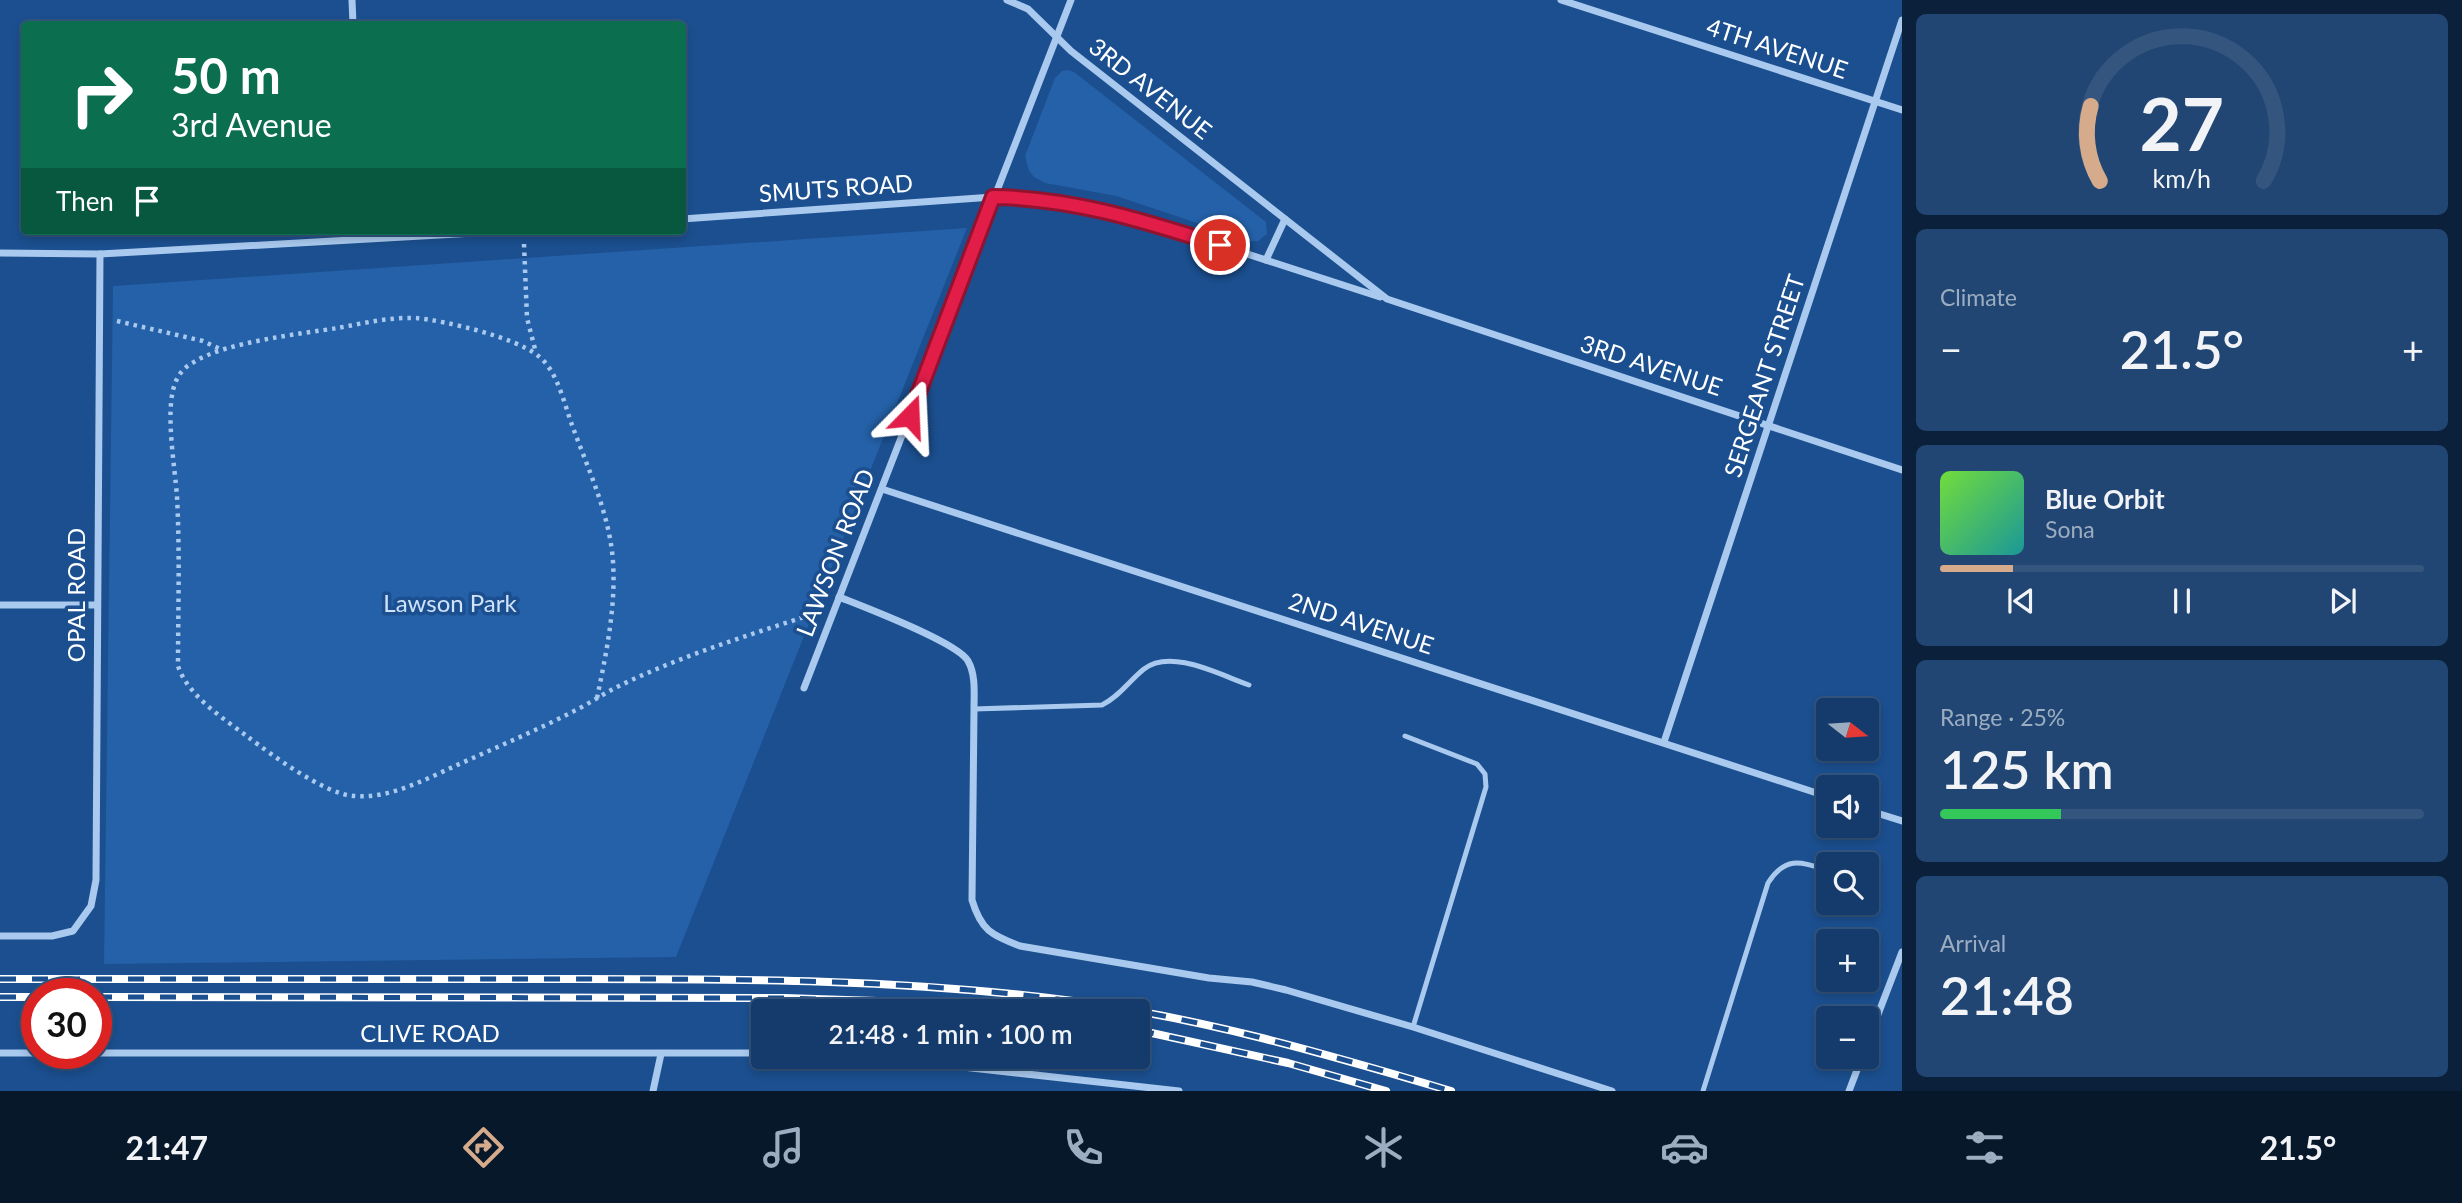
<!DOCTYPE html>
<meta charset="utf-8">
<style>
body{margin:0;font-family:Lato,sans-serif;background:#214673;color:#f1f3f6;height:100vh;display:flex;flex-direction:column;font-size:26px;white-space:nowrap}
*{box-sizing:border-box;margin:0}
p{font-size:23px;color:#9dadc1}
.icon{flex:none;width:38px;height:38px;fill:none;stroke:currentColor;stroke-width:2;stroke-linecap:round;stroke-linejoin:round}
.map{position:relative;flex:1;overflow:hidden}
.panel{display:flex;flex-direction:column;gap:14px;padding:14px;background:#0b203b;width:560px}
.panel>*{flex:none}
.top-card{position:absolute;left:21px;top:21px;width:665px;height:214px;border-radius:7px;box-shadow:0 4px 10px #0003,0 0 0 2px #33557e;background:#0b6e4f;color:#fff;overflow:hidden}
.needle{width:46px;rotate:107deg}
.fabs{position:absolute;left:1816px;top:698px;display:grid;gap:14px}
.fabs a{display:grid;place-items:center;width:63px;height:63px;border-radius:7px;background:#143b6b;box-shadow:0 4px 10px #0003,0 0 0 2px #33557e;font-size:35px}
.speed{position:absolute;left:21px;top:978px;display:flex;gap:14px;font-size:35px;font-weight:700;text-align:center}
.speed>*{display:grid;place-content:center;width:91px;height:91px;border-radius:50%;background:#143b6b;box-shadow:0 4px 10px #0003,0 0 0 2px #33557e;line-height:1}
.speed .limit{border:10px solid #d22;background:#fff;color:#111}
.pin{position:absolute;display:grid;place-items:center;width:60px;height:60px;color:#fff;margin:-30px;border:4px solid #fff;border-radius:50%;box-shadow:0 2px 7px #0007}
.me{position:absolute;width:77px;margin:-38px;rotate:21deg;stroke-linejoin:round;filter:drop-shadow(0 0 5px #0008)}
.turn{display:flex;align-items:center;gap:24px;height:147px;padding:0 35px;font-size:32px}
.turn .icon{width:91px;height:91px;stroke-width:2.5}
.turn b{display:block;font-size:49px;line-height:60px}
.then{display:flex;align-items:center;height:66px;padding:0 35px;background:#0003;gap:14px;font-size:26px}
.big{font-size:52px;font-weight:600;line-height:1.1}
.panel .widget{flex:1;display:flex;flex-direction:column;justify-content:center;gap:10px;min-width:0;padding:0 24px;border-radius:10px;background:#214673}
.panel .dial{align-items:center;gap:0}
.dial svg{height:182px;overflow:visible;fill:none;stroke:#33557e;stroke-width:7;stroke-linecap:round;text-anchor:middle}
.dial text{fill:#f1f3f6;stroke:none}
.song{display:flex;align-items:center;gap:21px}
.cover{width:84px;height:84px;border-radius:10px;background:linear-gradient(135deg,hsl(100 70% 55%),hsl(180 70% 35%))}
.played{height:7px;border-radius:4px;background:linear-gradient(90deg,#d6ab8b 15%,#33557e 15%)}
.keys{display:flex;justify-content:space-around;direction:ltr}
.heat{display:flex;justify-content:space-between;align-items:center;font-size:38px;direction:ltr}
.charge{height:10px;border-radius:5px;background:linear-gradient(90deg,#34c759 25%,#33557e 0)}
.trip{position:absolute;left:751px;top:999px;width:399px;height:70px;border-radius:7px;background:#143b6b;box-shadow:0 4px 10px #0003,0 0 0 2px #33557e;font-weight:600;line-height:70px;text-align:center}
.menu{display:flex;height:112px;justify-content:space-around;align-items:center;background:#08182b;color:#9dadc1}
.menu .icon{width:49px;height:49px}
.menu .on{color:#d6ab8b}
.menu b{font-size:32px;color:#f1f3f6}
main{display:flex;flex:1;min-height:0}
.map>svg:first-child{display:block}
.green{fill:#2461a8}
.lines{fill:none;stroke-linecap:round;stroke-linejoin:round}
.path{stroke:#a9c9ee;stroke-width:4.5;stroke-dasharray:3.5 5;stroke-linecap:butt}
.lane{stroke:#a9c9ee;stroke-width:5}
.street{stroke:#a9c9ee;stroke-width:7}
.rail-casing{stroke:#fff;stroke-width:8}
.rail{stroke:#1b4f8f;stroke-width:5;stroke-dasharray:16;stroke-linecap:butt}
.route-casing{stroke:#92132f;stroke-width:18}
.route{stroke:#e11d48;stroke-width:12}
.labels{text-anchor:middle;stroke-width:7;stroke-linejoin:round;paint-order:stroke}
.street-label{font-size:24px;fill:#fff;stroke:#1b4f8f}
.park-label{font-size:24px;fill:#cfe3fa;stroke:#1b4f8f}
</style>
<main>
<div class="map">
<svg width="1902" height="1091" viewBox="0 0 1902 1091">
<rect width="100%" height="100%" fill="#1b4f8f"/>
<!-- green -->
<g class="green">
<polygon points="1068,70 1074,72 1266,222 1267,234 1258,241 1251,241 1116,196 1045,183 1034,177 1029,171 1025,156 1055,78 1062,71"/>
<polygon points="967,228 676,957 104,964 113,286"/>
</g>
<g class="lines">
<!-- path -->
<g class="path">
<polyline points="524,244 527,318 536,353"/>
<polyline points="117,321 203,341 222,350"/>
<path d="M597 698C606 655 616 607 613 562 610 515 588 469 572 425 564 403 557 369 537 355 514 337 446 321 416 318 390 317 364 323 338 328 299 334 226 342 194 362 186 366 180 372 176 381 164 408 175 466 177 497 180 553 178 610 178 666 188 696 223 718 248 737 272 755 324 794 354 796 389 799 424 780 455 766 497 747 540 729 580 708 593 701 605 693 617 687 678 657 743 637 807 616H813"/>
</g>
<!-- lane -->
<g class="lane">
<path d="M974 709 1102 705C1120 696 1129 681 1144 669 1171 648 1220 675 1249 685"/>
<polyline points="1405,736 1477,764 1485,774 1486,787 1413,1027"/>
<path d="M1703 1091 1768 883C1786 855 1801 862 1829 871"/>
</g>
<!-- street -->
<g class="street">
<polyline points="352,0 353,24"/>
<polyline points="1007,0 1028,9 1071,51 1387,299 1902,470"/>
<polyline points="1561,0 1902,110"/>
<polyline points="682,219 993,197 1026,197 1127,215 1380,297"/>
<polyline points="0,253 100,254 511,231"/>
<polyline points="1266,260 1285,219"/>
<polyline points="882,489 1829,797"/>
<path d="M839 597C864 607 957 642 968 661 976 675 974 694 974 709L972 900C981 930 991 935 1020 946L1209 978 1252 982 1286 990 1413 1027 1612 1091"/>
<polyline points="0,605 96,605"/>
<polyline points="804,688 1071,0"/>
<polyline points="1664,742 1902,20"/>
<polyline points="1867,810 1902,821"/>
<polyline points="0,936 52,936 73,931 91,906 96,880 100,254"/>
<polyline points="1867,1043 1902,952"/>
<polyline points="0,1053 37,1053"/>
<polyline points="96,1053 763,1053"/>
<polyline points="873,1057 1179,1091"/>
<polyline points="653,1091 661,1054"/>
<polyline points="1849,1091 1862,1057"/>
</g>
<!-- rail casing -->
<g class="rail-casing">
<g id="rail">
<path d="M0 979C184 979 368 979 551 979 726 979 899 978 1073 1001 1202 1018 1327 1054 1451 1091"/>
<polyline points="0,997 37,997"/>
<polyline points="96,997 785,998 908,1002 1013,1012"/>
<polyline points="1138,1030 1288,1063 1386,1091"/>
</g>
</g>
<!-- rail -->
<use href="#rail" class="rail"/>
</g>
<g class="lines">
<!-- route casing -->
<g class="route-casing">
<path id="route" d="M910 416 993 197C1073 198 1144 221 1220 245"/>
</g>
<!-- route -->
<use href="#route" class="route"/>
</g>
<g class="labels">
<!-- street labels -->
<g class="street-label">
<text transform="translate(1777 49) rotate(18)" y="8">4TH AVENUE</text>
<text transform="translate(1150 89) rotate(38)" y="8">3RD AVENUE</text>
<text transform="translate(836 189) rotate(-4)" y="8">SMUTS ROAD</text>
<text transform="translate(1651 366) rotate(18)" y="8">3RD AVENUE</text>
<text transform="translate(1765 376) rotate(-72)" y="8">SERGEANT STREET</text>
<text transform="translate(836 553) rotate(-69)" y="8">LAWSON ROAD</text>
<text transform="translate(77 595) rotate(-90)" y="8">OPAL ROAD</text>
<text transform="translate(1361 624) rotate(18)" y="8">2ND AVENUE</text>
<text x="430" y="1042">CLIVE ROAD</text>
</g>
<!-- park labels -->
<g class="park-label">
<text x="450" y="612">Lawson Park</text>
</g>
</g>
</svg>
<div class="fabs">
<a><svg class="needle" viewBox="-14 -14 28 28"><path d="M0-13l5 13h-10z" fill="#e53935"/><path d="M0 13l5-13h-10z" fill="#9dadc1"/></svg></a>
<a><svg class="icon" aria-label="sound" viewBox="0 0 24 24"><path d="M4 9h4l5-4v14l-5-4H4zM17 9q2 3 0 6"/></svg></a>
<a><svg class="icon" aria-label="search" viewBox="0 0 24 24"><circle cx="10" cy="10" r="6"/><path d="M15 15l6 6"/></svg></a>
<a>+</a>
<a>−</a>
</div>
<div class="speed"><div class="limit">30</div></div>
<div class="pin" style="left:1220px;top:245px;background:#d93025"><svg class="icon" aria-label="arrive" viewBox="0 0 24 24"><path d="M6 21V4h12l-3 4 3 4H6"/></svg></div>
<svg class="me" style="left:910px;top:416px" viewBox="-20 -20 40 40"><path d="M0-17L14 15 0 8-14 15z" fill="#e11d48" stroke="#fff" stroke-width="4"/></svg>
<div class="trip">21:48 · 1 min · 100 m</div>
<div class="top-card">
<div class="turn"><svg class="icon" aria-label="right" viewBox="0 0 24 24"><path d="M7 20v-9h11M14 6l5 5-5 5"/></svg><div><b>50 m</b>3rd Avenue</div></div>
<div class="then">Then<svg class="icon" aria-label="arrive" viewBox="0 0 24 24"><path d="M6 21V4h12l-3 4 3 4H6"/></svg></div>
</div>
</div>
<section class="panel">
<div class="widget dial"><svg viewBox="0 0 100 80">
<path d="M14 69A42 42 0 1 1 86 69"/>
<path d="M14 69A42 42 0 0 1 10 36" stroke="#d6ab8b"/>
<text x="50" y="56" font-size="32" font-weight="700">27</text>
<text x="50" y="72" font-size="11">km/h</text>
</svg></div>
<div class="widget"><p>Climate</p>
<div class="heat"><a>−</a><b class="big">21.5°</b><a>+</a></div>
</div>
<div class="widget">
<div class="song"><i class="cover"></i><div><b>Blue Orbit</b><p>Sona</p></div></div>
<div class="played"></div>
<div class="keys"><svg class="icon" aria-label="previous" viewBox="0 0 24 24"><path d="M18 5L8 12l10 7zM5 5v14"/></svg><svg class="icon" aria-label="pause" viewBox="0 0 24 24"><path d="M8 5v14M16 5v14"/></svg><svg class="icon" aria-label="next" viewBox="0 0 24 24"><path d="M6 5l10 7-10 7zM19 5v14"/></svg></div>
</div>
<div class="widget"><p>Range · 25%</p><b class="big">125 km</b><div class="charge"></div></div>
<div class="widget"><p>Arrival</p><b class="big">21:48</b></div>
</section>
</main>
<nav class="menu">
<b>21:47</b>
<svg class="icon on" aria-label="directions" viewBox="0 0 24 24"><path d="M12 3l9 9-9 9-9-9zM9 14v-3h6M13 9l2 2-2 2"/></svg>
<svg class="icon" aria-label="music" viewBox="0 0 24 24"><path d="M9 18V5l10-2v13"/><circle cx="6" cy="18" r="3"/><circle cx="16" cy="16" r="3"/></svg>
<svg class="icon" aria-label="phone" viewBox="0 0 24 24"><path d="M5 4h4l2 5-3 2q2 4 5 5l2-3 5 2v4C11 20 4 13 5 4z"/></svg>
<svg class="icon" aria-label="climate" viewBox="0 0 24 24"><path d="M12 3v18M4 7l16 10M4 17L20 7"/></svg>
<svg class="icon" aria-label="car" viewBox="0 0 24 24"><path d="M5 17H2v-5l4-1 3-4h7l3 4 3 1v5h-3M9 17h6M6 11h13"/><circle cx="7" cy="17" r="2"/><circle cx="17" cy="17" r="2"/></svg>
<svg class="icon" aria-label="filters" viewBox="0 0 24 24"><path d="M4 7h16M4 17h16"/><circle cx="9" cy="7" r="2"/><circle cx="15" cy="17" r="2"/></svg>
<b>21.5°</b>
</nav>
